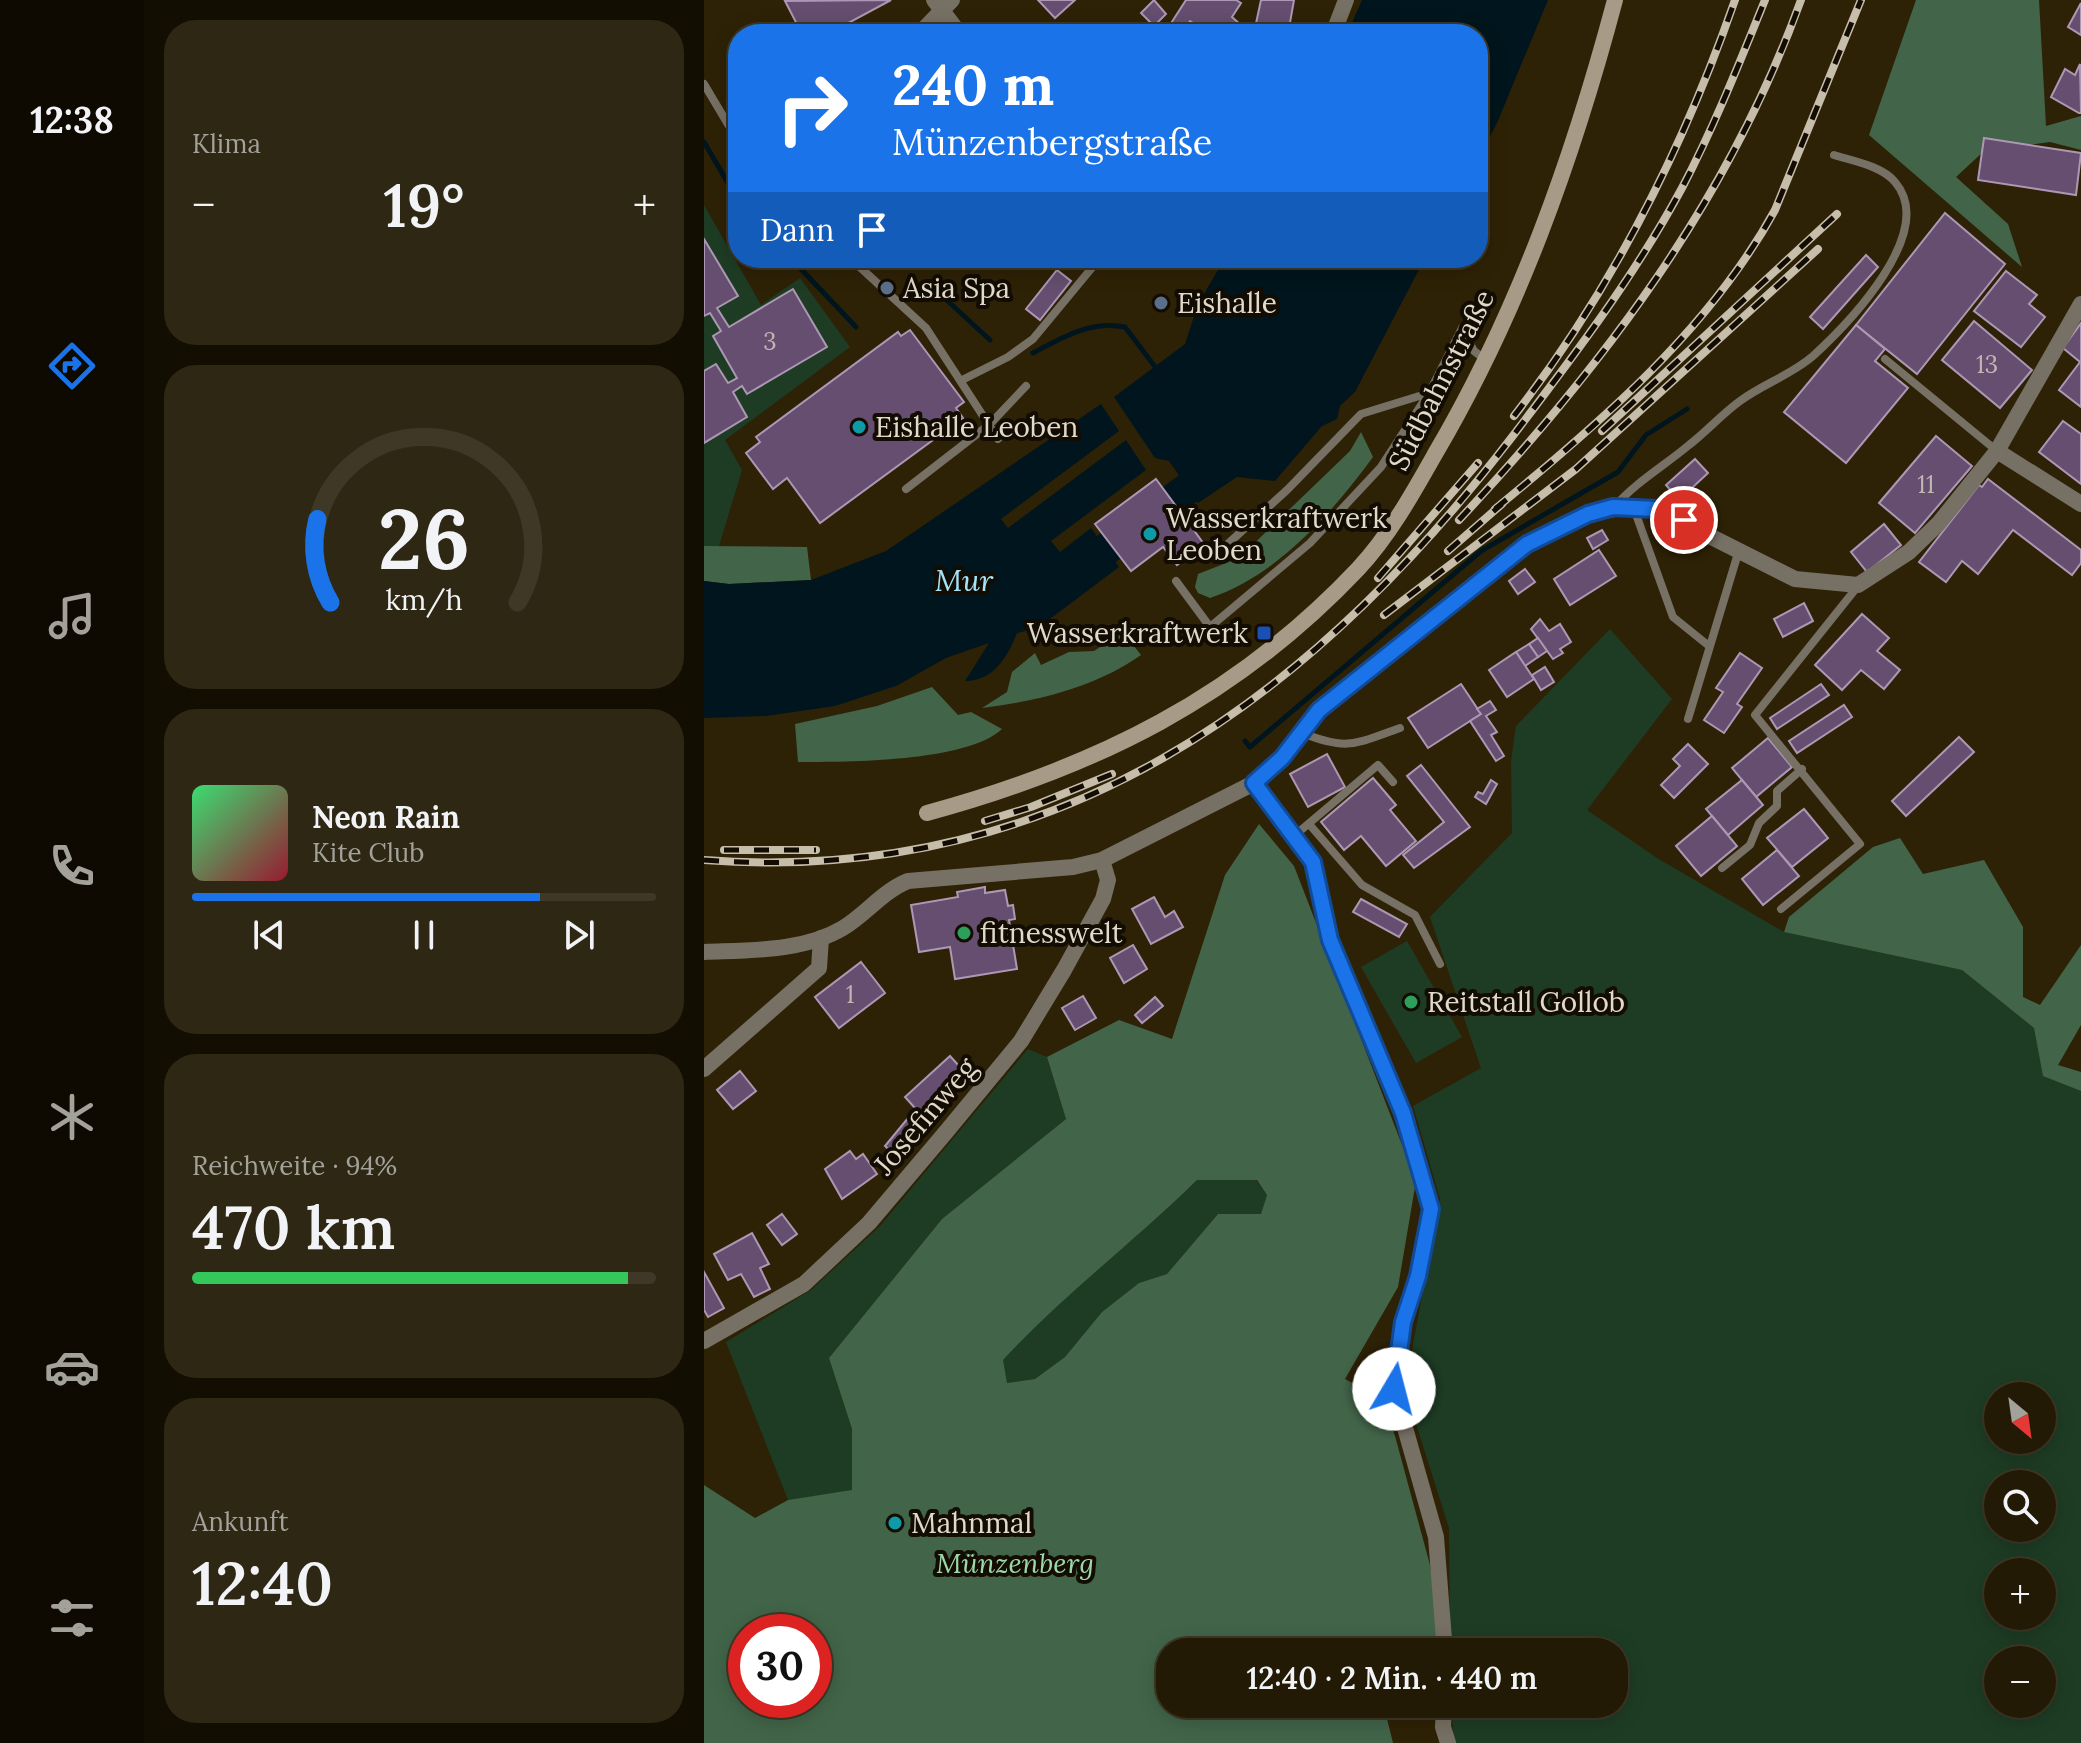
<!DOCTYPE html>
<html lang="de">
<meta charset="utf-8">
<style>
body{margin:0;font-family:Lora,serif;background:#2e2713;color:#f1f3f6;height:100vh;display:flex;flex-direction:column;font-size:30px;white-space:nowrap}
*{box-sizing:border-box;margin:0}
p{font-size:26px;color:#a2a19a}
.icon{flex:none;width:44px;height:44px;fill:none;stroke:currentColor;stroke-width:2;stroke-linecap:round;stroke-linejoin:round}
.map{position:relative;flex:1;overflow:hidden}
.side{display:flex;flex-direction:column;gap:20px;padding:20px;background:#130e02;width:560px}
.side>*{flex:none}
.top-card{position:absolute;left:24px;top:24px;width:760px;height:244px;border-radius:32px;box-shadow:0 4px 20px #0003,0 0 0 2px #3f3826;background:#1a73e8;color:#fff;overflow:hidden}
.needle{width:52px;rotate:151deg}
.controls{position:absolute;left:1280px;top:1382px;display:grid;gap:16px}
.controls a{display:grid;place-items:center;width:72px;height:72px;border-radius:50%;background:#221a04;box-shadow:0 4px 20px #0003,0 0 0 2px #3f3826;font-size:40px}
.speed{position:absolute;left:24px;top:1614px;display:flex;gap:16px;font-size:40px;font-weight:700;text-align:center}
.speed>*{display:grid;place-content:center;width:104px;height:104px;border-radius:50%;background:#221a04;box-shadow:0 4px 20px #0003,0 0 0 2px #3f3826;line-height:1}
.speed .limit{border:12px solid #d22;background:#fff;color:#111}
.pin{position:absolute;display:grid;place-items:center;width:68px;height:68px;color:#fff;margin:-34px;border:4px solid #fff;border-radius:50%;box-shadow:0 2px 8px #0007}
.me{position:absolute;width:88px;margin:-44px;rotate:8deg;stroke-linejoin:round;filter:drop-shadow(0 0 6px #0008)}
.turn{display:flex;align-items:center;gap:28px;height:168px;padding:0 32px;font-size:36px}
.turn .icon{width:104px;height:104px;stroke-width:2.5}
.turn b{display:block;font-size:56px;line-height:68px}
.then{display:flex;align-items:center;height:76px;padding:0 32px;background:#0003;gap:16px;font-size:30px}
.big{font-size:60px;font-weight:600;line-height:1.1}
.side .tile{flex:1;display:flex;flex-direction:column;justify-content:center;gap:12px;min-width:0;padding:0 28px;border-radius:32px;background:#2e2713}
.side .dial{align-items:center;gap:0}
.dial svg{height:208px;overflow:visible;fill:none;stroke:#3f3826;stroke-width:7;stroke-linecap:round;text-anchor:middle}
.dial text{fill:#f1f3f6;stroke:none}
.song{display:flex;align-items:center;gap:24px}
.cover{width:96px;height:96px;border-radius:12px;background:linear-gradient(135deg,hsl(140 70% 55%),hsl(350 70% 35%))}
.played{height:8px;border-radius:4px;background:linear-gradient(90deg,#1a73e8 75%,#3f3826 75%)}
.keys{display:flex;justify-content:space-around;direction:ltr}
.heat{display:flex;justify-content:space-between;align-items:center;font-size:44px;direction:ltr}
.charge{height:12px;border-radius:6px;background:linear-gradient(90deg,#34c759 94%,#3f3826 0)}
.trip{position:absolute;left:452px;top:1638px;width:472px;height:80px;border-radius:32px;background:#221a04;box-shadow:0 4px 20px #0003,0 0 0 2px #3f3826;font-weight:600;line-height:80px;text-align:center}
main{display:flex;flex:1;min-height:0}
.menu{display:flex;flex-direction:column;width:144px;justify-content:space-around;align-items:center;background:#0e0a02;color:#a2a19a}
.menu .icon{width:56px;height:56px}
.menu .on{color:#1a73e8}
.menu b{font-size:36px;color:#f1f3f6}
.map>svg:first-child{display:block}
.green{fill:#1e3c24;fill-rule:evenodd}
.forest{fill:#426549;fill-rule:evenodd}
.water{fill:#00151d}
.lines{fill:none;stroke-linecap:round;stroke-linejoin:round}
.stream{stroke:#00151d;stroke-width:5}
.river{stroke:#00151d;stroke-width:32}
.building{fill:#654e6f;stroke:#ac98b4;stroke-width:2}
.service{stroke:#777064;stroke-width:8}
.minor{stroke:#777064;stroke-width:16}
.secondary{stroke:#a79b87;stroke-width:16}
.rail-casing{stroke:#c6bdab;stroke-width:8}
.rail{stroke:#120c03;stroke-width:5;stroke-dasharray:15;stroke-linecap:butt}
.route-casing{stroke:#114b97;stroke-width:20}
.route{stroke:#1a73e8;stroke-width:14}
.service-dot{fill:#5c6f8a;stroke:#120c03;stroke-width:3}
.culture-dot{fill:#0f9aa8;stroke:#120c03;stroke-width:3}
.transit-dot{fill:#1a4fb4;stroke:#120c03;stroke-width:3}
.leisure-dot{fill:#2e9e5b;stroke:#120c03;stroke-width:3}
.labels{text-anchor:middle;stroke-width:8;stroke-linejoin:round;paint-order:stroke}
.number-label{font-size:24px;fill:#c2b6b2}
.poi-label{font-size:28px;fill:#e1d9c9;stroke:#120c03;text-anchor:start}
.street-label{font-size:28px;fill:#e1d9c9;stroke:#120c03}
.park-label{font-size:28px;font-style:italic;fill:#9dd8a8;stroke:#120c03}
.water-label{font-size:30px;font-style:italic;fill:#a2e3f9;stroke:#120c03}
</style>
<main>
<nav class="menu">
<b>12:38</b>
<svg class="icon on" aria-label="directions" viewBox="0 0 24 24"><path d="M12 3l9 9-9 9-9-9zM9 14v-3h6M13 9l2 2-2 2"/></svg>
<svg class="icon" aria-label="music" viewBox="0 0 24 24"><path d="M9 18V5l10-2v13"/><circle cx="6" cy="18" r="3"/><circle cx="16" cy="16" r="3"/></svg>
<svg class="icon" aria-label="phone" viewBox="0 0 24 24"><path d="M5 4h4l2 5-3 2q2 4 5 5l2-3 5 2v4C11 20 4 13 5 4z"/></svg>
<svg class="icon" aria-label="climate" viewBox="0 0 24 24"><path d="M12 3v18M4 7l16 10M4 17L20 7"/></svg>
<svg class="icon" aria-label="car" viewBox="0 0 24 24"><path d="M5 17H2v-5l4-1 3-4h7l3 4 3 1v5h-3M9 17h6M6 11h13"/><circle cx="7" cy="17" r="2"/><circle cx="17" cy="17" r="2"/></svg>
<svg class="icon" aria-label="filters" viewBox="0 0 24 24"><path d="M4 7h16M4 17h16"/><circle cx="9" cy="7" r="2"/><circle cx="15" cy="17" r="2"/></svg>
</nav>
<section class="side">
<div class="tile"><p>Klima</p>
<div class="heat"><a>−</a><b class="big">19°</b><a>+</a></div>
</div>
<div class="tile dial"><svg viewBox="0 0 100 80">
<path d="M14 69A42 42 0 1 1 86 69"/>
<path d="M14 69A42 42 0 0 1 9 37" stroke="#1a73e8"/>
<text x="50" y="56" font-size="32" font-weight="700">26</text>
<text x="50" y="72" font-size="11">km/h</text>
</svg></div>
<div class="tile">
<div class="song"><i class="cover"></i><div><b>Neon Rain</b><p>Kite Club</p></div></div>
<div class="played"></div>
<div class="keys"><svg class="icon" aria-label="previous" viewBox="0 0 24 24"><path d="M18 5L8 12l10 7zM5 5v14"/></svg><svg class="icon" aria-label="pause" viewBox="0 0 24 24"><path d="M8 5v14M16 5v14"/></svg><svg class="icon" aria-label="next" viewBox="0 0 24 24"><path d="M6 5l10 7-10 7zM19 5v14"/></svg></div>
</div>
<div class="tile"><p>Reichweite · 94%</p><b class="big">470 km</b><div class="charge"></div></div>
<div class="tile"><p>Ankunft</p><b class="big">12:40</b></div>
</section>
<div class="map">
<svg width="1377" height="1743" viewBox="0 0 1377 1743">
<rect width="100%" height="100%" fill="#2e2206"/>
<!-- green -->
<g class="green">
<polygon points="0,205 57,305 96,278 146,347 21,440 38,470 15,546 0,546"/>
<path d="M906 629 968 699 883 810 953 858 1080 932 1258 970 1330 1028 1340 1076 1377 1091V1743H750L747 1704H910V1652H746L745 1528 707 1408 703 1377 736 1199 709 1106 777 1068 726 917 808 833 807 761 812 726ZM1294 1396H1338V1440H1294ZM1294 1484H1338V1528H1294ZM1294 1572H1338V1616H1294ZM1294 1660H1338V1704H1294Z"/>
<polygon points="703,941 758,1037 712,1063 657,967"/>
<polygon points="324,1049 343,1057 362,1119 238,1219 125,1358 148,1429 148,1491 84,1500 22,1342 107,1290 176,1226"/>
<path d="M493 1180H552L563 1195 557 1214H514L463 1274 435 1283 398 1312 361 1357 331 1379 303 1383 298 1360C359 1295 430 1242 493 1180Z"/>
</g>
<!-- forest -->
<g class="forest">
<polygon points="1212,0 1335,0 1342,126 1377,116 1377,150 1346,142 1280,151 1252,177 1304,224 1318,267 1165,135"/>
<path d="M657 432 669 457C628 513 574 575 506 598L494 593 491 587 494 574 535 558 646 451Z"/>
<polygon points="0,546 103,547 107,580 25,584 0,581"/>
<path d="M419 632 437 655C390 688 333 701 278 708L303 692 308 672 331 653 337 665 365 652 390 651Z"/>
<path d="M228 687 254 715 267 712 298 729C263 762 143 762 94 762L91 724 173 706Z"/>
<path d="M555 824 590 866 712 1181 694 1287 641 1379 677 1399 691 1436 726 1565 736 1632 731 1652H466V1704H703L683 1719 689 1743H0V1485L51 1518 84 1500 148 1490V1429L125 1358 238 1219 362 1119 343 1057 415 1020 468 1039 521 875ZM493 1180H553L563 1195 557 1214H514L463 1274 435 1283 398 1312 361 1357 331 1379 303 1383 299 1360C359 1295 430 1242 493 1180ZM42 1632H110V1700H42Z"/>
<polygon points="1196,838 1219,874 1280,860 1319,927 1319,997 1336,1005 1377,945 1377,1025 1354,1065 1377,1072 1377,1091 1339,1076 1330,1028 1258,970 1080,932 1085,917 1169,847"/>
</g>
<!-- water -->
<g class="water">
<polygon points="658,0 844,0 793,123 774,159 774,34 643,34"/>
<polygon points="521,258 721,258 651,392 636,406 633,419 618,426 571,481 533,477 494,503 465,461 451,458 410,397 481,344 494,304"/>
<path d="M397 404 415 431 297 519 304 528 422 440 442 470 347 541 356 552 387 528 415 567 334 628 313 633C304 656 290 681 261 681L285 643 242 658 192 686 131 706 62 716 0 718V581L25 584 107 580 182 551Z"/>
</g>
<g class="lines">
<!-- stream -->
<g class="stream">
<polyline points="0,142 34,200"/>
<polyline points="75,258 97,269 152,327"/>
<polyline points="235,293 286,340"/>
<path d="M329 353C359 337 387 320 421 327L455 372"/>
<polyline points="541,741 546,747 777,551 914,472 942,435 983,409"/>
</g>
<!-- river -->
<polyline class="river" points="369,574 518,463"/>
</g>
<!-- building -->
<g class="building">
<polygon points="187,0 124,34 98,34 81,1"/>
<polygon points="334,0 371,0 351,18"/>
<polygon points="450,0 462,14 450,26 437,13"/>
<polygon points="482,0 532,0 537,3 528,17 538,26 551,28 557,0 590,0 584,34 542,34 527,25 526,34 506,34 486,21 476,34 466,34 462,31"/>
<polygon points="1377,3 1377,35 1364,27"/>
<polygon points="1376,64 1377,113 1375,113 1347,97 1361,69 1371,75"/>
<polygon points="1280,138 1377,153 1372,195 1274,180"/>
<polygon points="1241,213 1301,264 1213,374 1152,325"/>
<polygon points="0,239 34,296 13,308 25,327 89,289 123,347 43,394 38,386 29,392 43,417 0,443 0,371 12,364 24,383 33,378 9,336 17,331 6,313 0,316"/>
<polygon points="1162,255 1174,267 1119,329 1106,317"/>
<polygon points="353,270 367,281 336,320 322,309"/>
<polygon points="1302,271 1333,295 1325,304 1341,317 1317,347 1270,311"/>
<polygon points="1270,321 1328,370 1296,408 1238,360"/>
<polygon points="1377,323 1377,407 1355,390 1376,362 1359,348"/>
<polygon points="1152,325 1181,349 1171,361 1204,388 1142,463 1080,412"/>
<polygon points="206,330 260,402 252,408 259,418 116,523 83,478 69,489 42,453 56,442 52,437 194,332 197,336"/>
<polygon points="1359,421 1377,434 1377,484 1335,452"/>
<polygon points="1232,436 1268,466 1211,533 1175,503"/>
<polygon points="991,459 1004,473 975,500 962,485"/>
<polygon points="452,479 500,544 473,565 459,547 427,571 391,524"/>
<polygon points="1284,479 1377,550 1377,563 1368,575 1309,530 1274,574 1258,561 1242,582 1215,562 1275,485 1278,487"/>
<polygon points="1180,524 1197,545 1163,572 1147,552"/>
<polygon points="898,530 904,540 889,549 883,538"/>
<polygon points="895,550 912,576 866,605 850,579"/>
<polygon points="821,569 831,582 814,594 805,581"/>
<polygon points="1100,603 1109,621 1079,637 1070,619"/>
<polygon points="1158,614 1185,638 1173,651 1196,670 1180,689 1157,670 1138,690 1111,665"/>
<polygon points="836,619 845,631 856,624 867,642 856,649 859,653 849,659 827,629"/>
<polygon points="834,638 843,651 834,657 825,644"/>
<polygon points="825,644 834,657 821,666 812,652"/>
<polygon points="812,652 830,679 803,697 785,670"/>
<polygon points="1036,653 1058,668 1033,704 1038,707 1020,733 1000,720 1019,692 1012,688"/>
<polygon points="841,667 850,682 837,690 828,675"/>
<polygon points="757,684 777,714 724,748 704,718"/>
<polygon points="1117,684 1125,695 1073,729 1066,718"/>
<polygon points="786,701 792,710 782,716 793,732 787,735 800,756 792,761 766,721 777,714 773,709"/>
<polygon points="1140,705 1148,717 1093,753 1085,741"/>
<polygon points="1255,737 1270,752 1202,816 1188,801"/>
<polygon points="1064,738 1088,767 1052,797 1028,768"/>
<polygon points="984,744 1004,764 970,798 957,785 976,766 969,759"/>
<polygon points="623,754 641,787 604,807 586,774"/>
<polygon points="717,765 766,827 710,868 699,855 740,822 703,776"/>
<polygon points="669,778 692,805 686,810 712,841 682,866 657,836 640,850 617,822"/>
<polygon points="787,780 793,784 782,804 771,797 774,792 779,794"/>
<polygon points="1038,780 1059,805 1024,835 1002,809"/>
<polygon points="1100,809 1124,838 1088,867 1063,838"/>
<polygon points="1008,816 1033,846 997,876 972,846"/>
<polygon points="1073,850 1095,876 1059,905 1038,879"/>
<polygon points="281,887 281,893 301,890 304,906 309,905 311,919 305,920 313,969 251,979 246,947 215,952 207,905 254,897 253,892"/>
<polygon points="450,897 461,917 470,911 479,927 447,944 428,909"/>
<polygon points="657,899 703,924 695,937 649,912"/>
<polygon points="429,945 443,969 420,983 406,958"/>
<polygon points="157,962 181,993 135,1028 111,997"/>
<polygon points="379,996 392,1018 371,1030 358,1008"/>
<polygon points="451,997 459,1006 438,1023 431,1015"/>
<polygon points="246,1056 265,1077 220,1118 201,1097"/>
<polygon points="36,1071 52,1091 29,1109 13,1090"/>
<polygon points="209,1112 221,1124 190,1155 181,1146"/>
<polygon points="146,1151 152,1159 159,1154 173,1174 138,1199 121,1169"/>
<polygon points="78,1214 93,1234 78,1245 63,1225"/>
<polygon points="48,1233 65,1264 56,1268 66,1289 50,1297 37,1274 24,1280 10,1254"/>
<polygon points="0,1272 20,1308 4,1317 0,1310"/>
</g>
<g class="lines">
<!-- service -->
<g class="service">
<polyline points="0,84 34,141"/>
<polyline points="146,258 222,328 294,439"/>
<polyline points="758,328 770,351 782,360"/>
<polyline points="1181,359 1293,451"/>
<polyline points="258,380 304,357 329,339 396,258"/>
<polyline points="202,489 286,424 322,386"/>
<polyline points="929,506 969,617 1005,646"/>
<path d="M910 507C932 482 960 466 985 445 1003 431 1018 414 1036 401 1059 384 1087 375 1109 356 1144 324 1234 232 1191 182 1178 166 1149 161 1130 155"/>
<polyline points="516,551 583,490 657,414 725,393 758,328"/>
<polyline points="472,581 506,627 606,543 677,467 725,393"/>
<polyline points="984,719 1035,550"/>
<path d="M598 733C644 751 651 744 696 728"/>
<polyline points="605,824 658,885 711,915 736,964"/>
<polyline points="590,836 674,765 689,782"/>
<polyline points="1018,868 1046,845 1055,823 1073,806 1073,791 1098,769"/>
<polyline points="1077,909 1156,844 1051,715 1154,586"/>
</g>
<!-- minor -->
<g class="minor">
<polyline points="230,0 256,34"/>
<polyline points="215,34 248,0"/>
<polyline points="629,34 642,0"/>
<polyline points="1293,451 1377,504"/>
<polyline points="550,783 609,862 626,940 699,1113 727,1209 714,1276 699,1322 690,1389 732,1537 741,1652"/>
<path d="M0 952C45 950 99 952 139 928 162 914 179 891 204 881L369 867 398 860 550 783 578 758 615 710 823 544 884 514 928 506 952 509 1091 579 1154 585 1205 552 1235 523 1293 451 1377 304"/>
<polyline points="0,1069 115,968 117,938"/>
<polyline points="0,1341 100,1284 165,1223 242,1132 317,1041 360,970 399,899 404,880 398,860"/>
<polyline points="740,1704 739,1727 744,1743"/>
</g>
<!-- secondary -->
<path class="secondary" d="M223 813C392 767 532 698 654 569 685 536 709 493 731 454 814 313 869 158 911 0"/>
<!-- rail casing -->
<g class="rail-casing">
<g id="rail">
<path d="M810 416C907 291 979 149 1031 0"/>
<polyline points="898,431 1133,214"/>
<path d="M791 509C895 424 1006 329 1071 210L1157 0"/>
<path d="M755 520C899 366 1025 200 1097 0"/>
<polyline points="744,551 798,504"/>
<polyline points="674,578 774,463"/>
<polyline points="680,615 872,469 1114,249"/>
<polyline points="281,821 327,807 408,774"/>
<polyline points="20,850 112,850"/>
<path d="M0 860C351 886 604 703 808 437 869 357 930 277 978 188 1010 127 1035 64 1061 0"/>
</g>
</g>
<!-- rail -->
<use href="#rail" class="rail"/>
</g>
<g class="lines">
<!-- route casing -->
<g class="route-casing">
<polyline id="route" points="690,1389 699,1322 714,1276 727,1209 699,1113 626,940 609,862 550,783 578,758 615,710 823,544 884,514 909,507 952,509 980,520"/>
</g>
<!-- route -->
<use href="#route" class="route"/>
</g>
<!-- markers -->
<g class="service-dot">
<circle cx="183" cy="288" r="8"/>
<circle cx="457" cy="303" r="8"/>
</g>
<g class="culture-dot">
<circle cx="155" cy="427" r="8"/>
<circle cx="446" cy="534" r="8"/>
<circle cx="191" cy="1523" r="8"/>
</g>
<rect class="transit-dot" x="552" y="625" width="16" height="16" rx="4"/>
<g class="leisure-dot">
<circle cx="260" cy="933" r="8"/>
<circle cx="707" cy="1002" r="8"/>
</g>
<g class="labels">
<!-- number labels -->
<g class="number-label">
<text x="66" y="350">3</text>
<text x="1283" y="373">13</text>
<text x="1222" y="493">11</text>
<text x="146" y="1003">1</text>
</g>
<!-- poi labels -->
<g class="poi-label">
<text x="199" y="298">Asia Spa</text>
<text x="473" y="313">Eishalle</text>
<text x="171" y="437">Eishalle Leoben</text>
<text x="462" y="528">Wasserkraftwerk<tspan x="462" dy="32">Leoben</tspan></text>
<text x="544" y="643" text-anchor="end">Wasserkraftwerk</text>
<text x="276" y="943">fitnesswelt</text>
<text x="723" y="1012">Reitstall Gollob</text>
<text x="207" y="1533">Mahnmal</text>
</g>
<!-- street labels -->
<g class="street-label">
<text transform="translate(737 380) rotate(-63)" y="10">Südbahnstraße</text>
<text transform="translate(221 1116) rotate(-50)" y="10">Josefinweg</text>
</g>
<!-- park labels -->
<g class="park-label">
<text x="311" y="1573">Münzenberg</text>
</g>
<!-- water labels -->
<g class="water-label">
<text x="260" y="591">Mur</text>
</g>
</g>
</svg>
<div class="controls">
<a><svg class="needle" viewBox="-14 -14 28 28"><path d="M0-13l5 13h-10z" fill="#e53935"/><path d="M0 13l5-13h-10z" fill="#a2a19a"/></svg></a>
<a><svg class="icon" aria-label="search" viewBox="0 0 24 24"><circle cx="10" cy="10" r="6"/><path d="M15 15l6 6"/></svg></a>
<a>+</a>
<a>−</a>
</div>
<div class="speed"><div class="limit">30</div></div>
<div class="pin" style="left:980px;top:520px;background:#d93025"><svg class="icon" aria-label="arrive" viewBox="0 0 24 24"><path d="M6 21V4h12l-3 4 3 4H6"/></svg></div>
<svg class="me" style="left:690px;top:1389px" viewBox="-20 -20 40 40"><circle r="19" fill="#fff"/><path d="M0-13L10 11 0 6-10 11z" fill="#1a73e8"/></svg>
<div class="trip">12:40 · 2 Min. · 440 m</div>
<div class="top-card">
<div class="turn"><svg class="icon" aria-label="right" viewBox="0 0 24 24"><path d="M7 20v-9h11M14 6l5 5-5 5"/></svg><div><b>240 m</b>Münzenbergstraße</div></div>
<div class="then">Dann<svg class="icon" aria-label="arrive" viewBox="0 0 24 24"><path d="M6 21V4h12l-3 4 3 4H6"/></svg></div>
</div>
</div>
</main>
